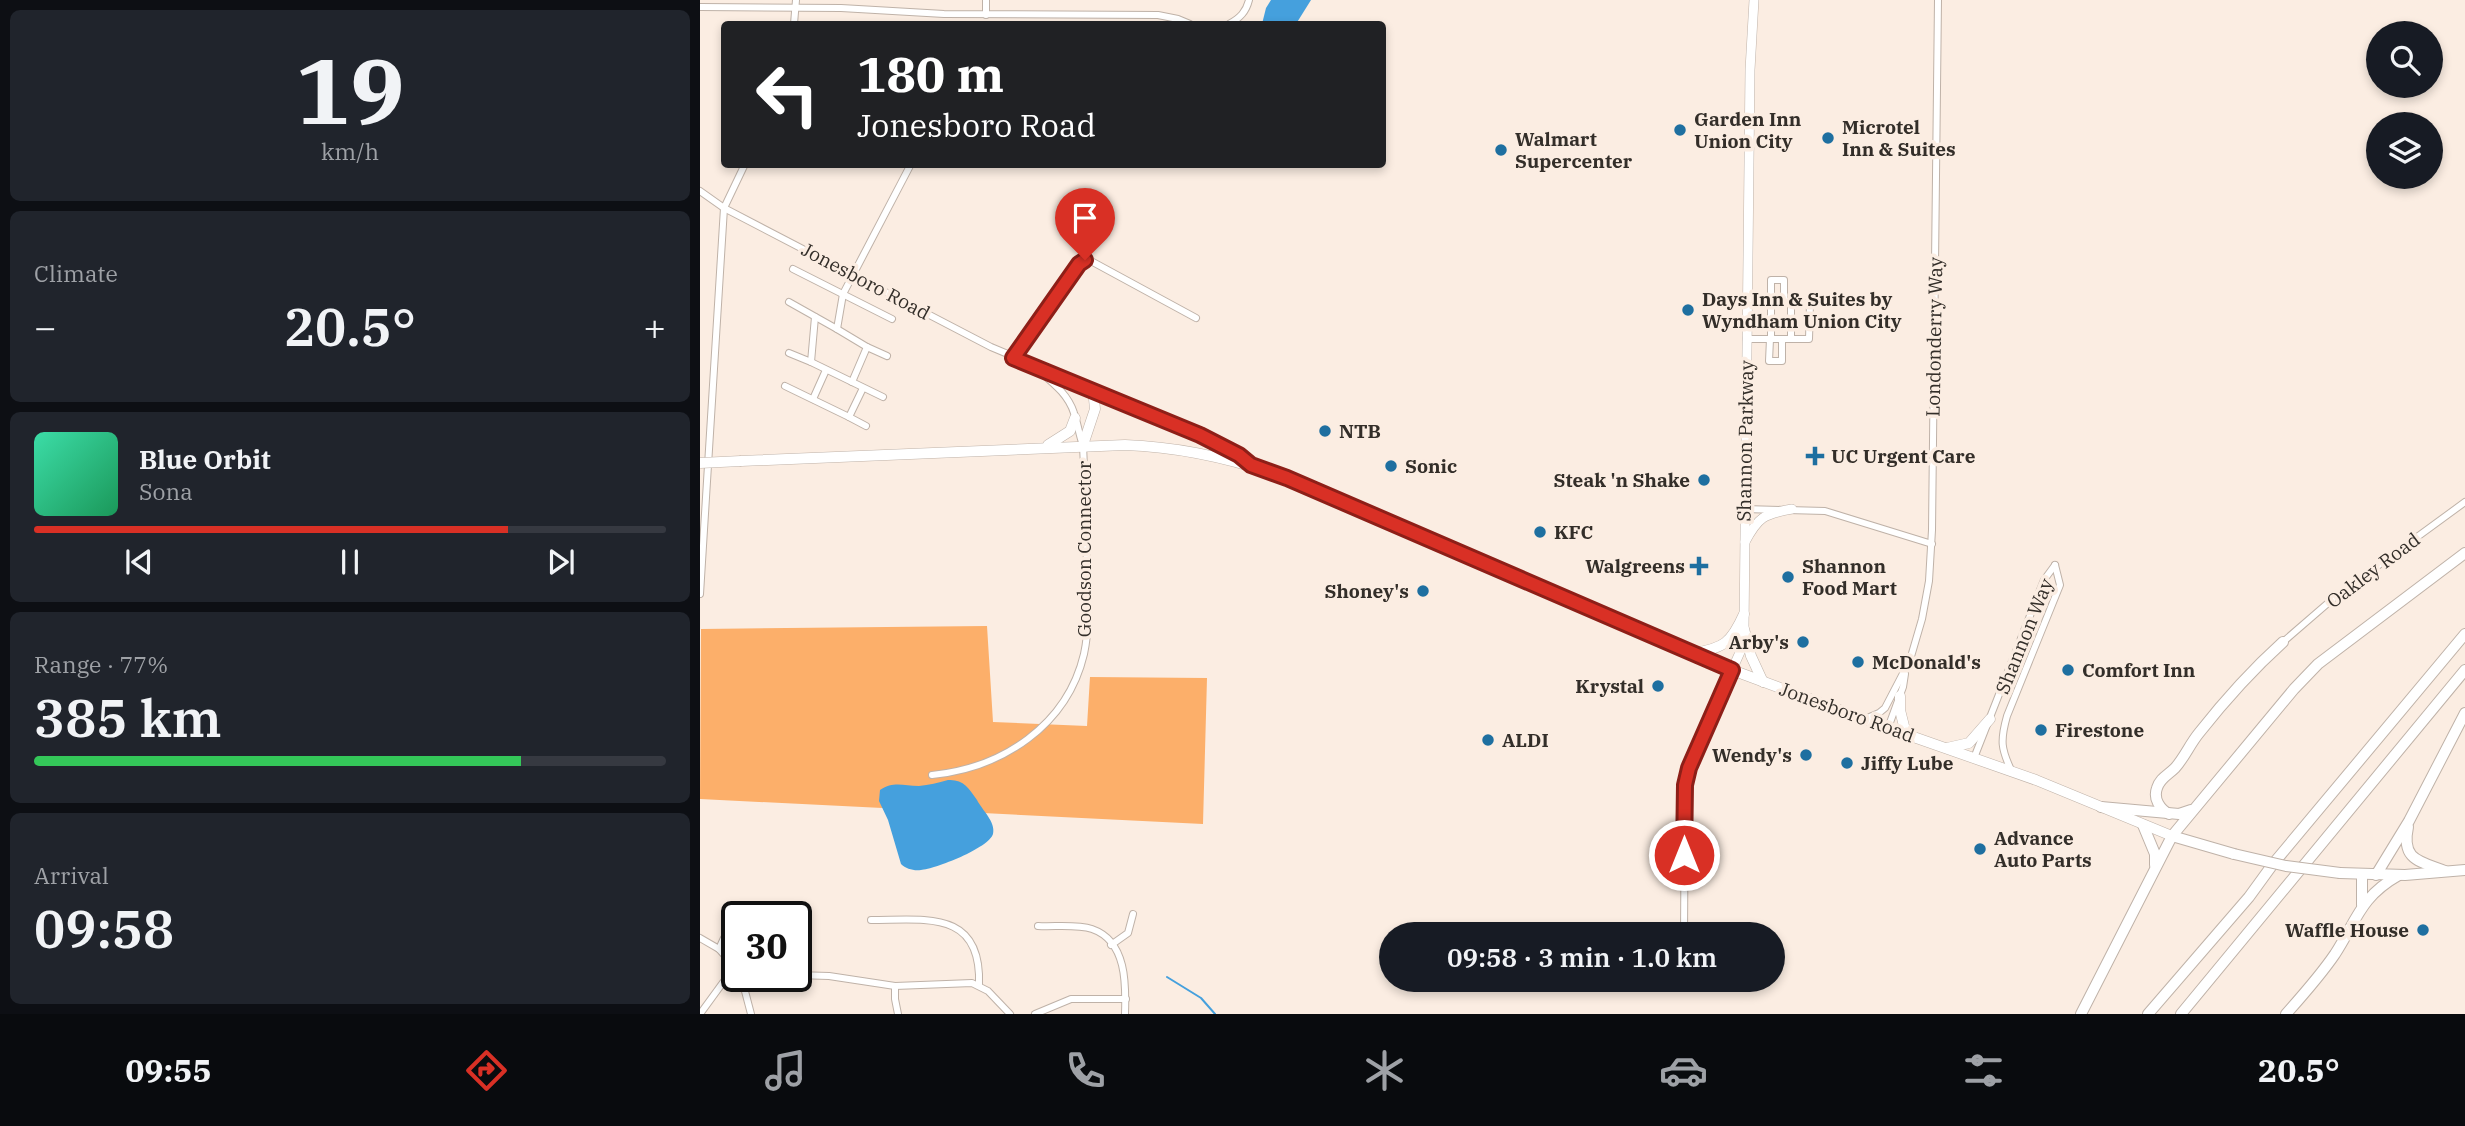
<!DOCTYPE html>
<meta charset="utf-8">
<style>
body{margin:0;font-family:"IBM Plex Serif",serif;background:#20242c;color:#f1f3f6;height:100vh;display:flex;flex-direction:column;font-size:26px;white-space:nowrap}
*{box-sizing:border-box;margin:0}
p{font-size:23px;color:#9ea1a6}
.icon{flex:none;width:38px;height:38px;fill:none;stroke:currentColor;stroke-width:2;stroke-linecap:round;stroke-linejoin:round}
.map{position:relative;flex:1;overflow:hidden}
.sheet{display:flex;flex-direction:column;gap:10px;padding:10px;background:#0d0f14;width:700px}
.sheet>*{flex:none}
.hud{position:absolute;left:21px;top:21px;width:665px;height:147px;border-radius:7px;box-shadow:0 4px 10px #0003;background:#202124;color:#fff;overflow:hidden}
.fabs{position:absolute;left:1666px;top:21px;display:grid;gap:14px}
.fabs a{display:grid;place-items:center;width:77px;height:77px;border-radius:50%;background:#171b24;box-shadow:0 4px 10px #0003;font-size:35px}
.speed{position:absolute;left:21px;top:901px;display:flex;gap:14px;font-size:35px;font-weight:700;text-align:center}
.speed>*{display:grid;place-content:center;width:91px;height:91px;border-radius:50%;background:#171b24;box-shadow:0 4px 10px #0003;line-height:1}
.speed .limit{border:4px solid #111;border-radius:10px;background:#fff;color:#111}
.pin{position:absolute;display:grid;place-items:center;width:60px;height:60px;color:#fff;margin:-72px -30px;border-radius:50% 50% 50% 0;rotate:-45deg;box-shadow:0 0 7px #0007}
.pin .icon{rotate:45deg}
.me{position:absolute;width:77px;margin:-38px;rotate:0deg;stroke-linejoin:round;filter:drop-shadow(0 0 5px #0008)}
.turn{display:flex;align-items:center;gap:24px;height:147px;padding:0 21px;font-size:32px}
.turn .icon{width:91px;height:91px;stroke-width:2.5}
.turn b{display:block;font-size:49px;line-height:60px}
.big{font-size:52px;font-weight:600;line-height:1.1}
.sheet .widget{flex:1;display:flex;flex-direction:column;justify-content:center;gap:10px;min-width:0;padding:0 24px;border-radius:10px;background:#20242c}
.sheet .dial{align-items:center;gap:0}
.dial b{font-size:91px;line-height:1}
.song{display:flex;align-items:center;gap:21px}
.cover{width:84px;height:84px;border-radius:10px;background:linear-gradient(135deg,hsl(160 70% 55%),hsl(150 70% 35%))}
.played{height:7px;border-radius:4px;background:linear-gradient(90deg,#d93025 75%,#363941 75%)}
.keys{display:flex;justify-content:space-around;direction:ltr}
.heat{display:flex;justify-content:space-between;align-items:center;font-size:38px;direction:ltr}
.charge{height:10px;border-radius:5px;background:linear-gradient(90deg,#34c759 77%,#363941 0)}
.trip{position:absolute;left:679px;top:922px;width:406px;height:70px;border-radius:35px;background:#171b24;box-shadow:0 4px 10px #0003;font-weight:600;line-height:70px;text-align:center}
.dock{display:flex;height:112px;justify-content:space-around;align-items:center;background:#090b0e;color:#9ea1a6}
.dock .icon{width:49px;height:49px}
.dock .selected{color:#d93025}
.dock b{font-size:32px;color:#f1f3f6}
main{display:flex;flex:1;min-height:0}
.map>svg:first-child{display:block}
.forest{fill:#fcaf6a}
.water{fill:#45a0dd}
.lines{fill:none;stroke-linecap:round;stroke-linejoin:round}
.stream{stroke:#45a0dd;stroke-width:2}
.street-casing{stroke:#bfb2a8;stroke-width:8}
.secondary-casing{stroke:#bfb2a8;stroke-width:10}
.primary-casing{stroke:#bfb2a8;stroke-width:11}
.highway-casing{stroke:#bfb2a8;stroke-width:12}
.street{stroke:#fff;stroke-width:6}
.secondary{stroke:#fff;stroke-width:9}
.primary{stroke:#fff;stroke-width:10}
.highway{stroke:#fff;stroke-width:10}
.primary-bridge-casing{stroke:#bfb2a8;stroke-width:11;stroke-linecap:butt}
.highway-bridge-casing{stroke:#bfb2a8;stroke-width:12;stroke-linecap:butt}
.primary-bridge{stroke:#fff;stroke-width:10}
.highway-bridge{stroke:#fff;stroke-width:10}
.route-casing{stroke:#8d1f18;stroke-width:18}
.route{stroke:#d93025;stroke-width:12}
.poi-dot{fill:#1e6fa0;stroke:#fbede2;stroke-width:2.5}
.labels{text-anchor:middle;stroke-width:7;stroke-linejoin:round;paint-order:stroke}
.poi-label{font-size:19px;font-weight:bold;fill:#332e29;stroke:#fbede2;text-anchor:start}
.street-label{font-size:19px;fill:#332e29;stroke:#fbede2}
</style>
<main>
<section class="sheet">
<div class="widget dial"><b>19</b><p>km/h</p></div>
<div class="widget"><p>Climate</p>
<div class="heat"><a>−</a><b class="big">20.5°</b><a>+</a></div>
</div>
<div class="widget">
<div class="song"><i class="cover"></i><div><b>Blue Orbit</b><p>Sona</p></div></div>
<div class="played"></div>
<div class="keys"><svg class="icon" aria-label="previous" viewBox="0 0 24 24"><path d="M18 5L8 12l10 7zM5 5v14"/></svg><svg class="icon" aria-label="pause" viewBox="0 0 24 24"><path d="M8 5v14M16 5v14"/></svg><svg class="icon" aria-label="next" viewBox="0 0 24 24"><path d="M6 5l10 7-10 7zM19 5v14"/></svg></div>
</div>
<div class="widget"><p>Range · 77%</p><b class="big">385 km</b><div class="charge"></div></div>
<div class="widget"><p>Arrival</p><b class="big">09:58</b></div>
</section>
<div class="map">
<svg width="1765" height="1014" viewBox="0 0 1765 1014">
<rect width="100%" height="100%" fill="#fbede2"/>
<!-- forest -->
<polygon class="forest" points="287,626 293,722 387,726 390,677 507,678 503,824 0,799 1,629"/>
<!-- water -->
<g class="water">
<polygon points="571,0 611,0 596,24 562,24 566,8"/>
<path d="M248 780C263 779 269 788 277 800 282 810 296 822 293 834 289 848 235 869 221 870 214 871 206 869 201 864L188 820 179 801 180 790C194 781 203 786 219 786 229 785 238 783 248 780Z"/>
</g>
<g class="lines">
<!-- stream -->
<polyline class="stream" points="467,977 501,998 515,1014"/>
<!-- street casing -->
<g class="street-casing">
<g id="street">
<polyline points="0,7 141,8 244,14 458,15 478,19 490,24"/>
<polyline points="286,15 286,0"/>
<polyline points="94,24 96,0"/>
<path d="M529 24C540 18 546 12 549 0"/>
<polyline points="0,191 24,208 291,347 500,435 539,455 550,464"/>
<polyline points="93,269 192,319"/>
<polyline points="89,302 137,329 143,294 211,164"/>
<polyline points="137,329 167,347 152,382"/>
<polyline points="1046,339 1109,339 1110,303 1047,302"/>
<polyline points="1070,339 1069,361 1082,361 1082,339"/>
<polyline points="1071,339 1071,280 1084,280 1084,302"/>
<polyline points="1091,339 1091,303"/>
<polyline points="167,347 187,356"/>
<polyline points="89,353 111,362 115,317"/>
<polyline points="312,358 379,264 385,260 391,261 496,318"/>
<polyline points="111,362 183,397"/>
<polyline points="85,386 149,417"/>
<polyline points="163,388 149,417 166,426"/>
<polyline points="113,399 126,370"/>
<polyline points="1044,509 1125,511 1232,544"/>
<polyline points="0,594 24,208 45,164"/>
<polyline points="1583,642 1635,597 1765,502"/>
<polyline points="1165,719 1179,713 1185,708 1210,660 1222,619 1229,581 1232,530 1238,0"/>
<polyline points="1188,728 1203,687 1205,674"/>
<polyline points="1274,758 1344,580 1355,565"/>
<path d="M1312 772C1301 749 1300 741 1307 716L1360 585 1355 565"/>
<path d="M232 775C302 768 367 726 384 654 390 626 388 597 387 568 386 527 385 486 383 445 379 435 378 424 374 413 368 394 353 383 338 370"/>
<polyline points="50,917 67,913 83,914"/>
<path d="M171 920C225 920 282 909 279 985"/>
<path d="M338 926C354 927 377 924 392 929 427 941 426 985 425 1014"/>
<polyline points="984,934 985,785 996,748 1032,670"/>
<polyline points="0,938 19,949 36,968"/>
<polyline points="411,945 428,933 433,914"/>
<polyline points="19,949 24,938 37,925"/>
<polyline points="96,975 129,976 195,986 272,983 288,991 310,1014"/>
<polyline points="41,976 51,1014"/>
<polyline points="41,978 59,976"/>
<polyline points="195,986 195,999 198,1014"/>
<polyline points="0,1014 35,966"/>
<polyline points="335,1014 371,999 426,999"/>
</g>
</g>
<!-- secondary casing -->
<g class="secondary-casing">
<g id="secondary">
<path d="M1045 542C1058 517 1064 514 1092 509"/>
<polyline points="1032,670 1041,650 1044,629 1050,70 1054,0"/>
</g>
</g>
<!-- primary casing -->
<g class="primary-casing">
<g id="primary">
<polyline points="348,445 370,431 375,418"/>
<polyline points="383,445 395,409 393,389"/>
<path d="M41 461 425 445C481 447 534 459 587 478L1032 670 1188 728 1336 780 1472 836"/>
<polyline points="1044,629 1051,656 1063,682"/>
<path d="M994 653C1024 648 1031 643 1044 614"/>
<polyline points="1200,696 1200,710 1206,734"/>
<polyline points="1247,748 1269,743 1290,719"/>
</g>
</g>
<!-- highway casing -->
<g class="highway-casing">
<g id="highway">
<polyline points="1401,807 1479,814 1491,810"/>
<path d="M1469 814C1460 809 1453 799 1457 788 1460 778 1468 775 1475 768 1484 758 1490 744 1499 733 1525 700 1552 670 1583 642"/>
<polyline points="1443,825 1455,854 1455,865"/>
<path d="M1708 827C1701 860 1719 861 1745 871"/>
<polyline points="1472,836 1534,854"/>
<polyline points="1640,873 1705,875 1765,870"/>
<polyline points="1676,875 1709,821 1765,713"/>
<polyline points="1662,905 1662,874"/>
<polyline points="1381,1014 1472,836 1594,689 1618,664 1765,553"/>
<polyline points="1448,1014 1549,897 1573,864 1765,634"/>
<polyline points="1481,1014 1765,670"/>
<path d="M1586 1014C1603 995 1620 976 1635 954 1657 920 1660 897 1699 875"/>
</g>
</g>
<!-- street -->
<use href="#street" class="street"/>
<!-- secondary -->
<use href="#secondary" class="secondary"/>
<!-- primary -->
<use href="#primary" class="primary"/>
<!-- highway -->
<use href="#highway" class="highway"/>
<!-- primary-bridge casing -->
<g class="primary-bridge-casing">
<polyline id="primary-bridge" points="0,463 41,461"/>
</g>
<!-- highway-bridge casing -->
<g class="highway-bridge-casing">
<polyline id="highway-bridge" points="1534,854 1586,866 1640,873"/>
</g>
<!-- primary-bridge -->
<use href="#primary-bridge" class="primary-bridge"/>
<!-- highway-bridge -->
<use href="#highway-bridge" class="highway-bridge"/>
</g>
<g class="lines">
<!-- route casing -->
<g class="route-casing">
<polyline id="route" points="385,260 379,264 313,358 500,435 539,455 551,465 587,478 1032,670 989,768 985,785 984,855"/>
</g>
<!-- route -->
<use href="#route" class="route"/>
</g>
<!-- markers -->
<g class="poi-dot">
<circle cx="980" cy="130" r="7"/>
<circle cx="1128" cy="138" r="7"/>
<circle cx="801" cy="150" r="7"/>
<circle cx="988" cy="310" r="7"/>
<circle cx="625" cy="431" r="7"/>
<path d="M1111.5 445.5h7v7h7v7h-7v7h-7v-7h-7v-7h7z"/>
<circle cx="691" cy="466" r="7"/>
<circle cx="1004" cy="480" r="7"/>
<circle cx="840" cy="532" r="7"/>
<path d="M995.5 555.5h7v7h7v7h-7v7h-7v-7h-7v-7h7z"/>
<circle cx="1088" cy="577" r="7"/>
<circle cx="723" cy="591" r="7"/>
<circle cx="1103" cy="642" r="7"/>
<circle cx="1158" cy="662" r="7"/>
<circle cx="1368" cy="670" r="7"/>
<circle cx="958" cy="686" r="7"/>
<circle cx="1341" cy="730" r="7"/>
<circle cx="788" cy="740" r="7"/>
<circle cx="1106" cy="755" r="7"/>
<circle cx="1147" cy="763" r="7"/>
<circle cx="1280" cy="849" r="7"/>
<circle cx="1723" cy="930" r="7"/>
</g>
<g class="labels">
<!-- poi labels -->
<g class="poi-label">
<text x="994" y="126">Garden Inn<tspan x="994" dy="22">Union City</tspan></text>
<text x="1142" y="134">Microtel<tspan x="1142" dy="22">Inn &amp; Suites</tspan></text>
<text x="815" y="146">Walmart<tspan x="815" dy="22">Supercenter</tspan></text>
<text x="1002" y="306">Days Inn &amp; Suites by<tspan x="1002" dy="22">Wyndham Union City</tspan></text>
<text x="639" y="438">NTB</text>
<text x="1131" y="463">UC Urgent Care</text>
<text x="705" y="473">Sonic</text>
<text x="990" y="487" text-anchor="end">Steak 'n Shake</text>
<text x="854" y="539">KFC</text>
<text x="985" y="573" text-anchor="end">Walgreens</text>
<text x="1102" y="573">Shannon<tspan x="1102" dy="22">Food Mart</tspan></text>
<text x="709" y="598" text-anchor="end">Shoney's</text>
<text x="1089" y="649" text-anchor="end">Arby's</text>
<text x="1172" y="669">McDonald's</text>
<text x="1382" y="677">Comfort Inn</text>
<text x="944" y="693" text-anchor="end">Krystal</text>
<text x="1355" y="737">Firestone</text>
<text x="802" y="747">ALDI</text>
<text x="1092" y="762" text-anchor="end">Wendy's</text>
<text x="1161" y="770">Jiffy Lube</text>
<text x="1294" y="845">Advance<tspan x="1294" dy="22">Auto Parts</tspan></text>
<text x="1709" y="937" text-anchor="end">Waffle House</text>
</g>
<!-- street labels -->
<g class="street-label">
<text transform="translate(166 281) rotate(28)" y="7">Jonesboro Road</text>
<text transform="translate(1234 337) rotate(-89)" y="7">Londonderry Way</text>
<text transform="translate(1045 441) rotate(-89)" y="7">Shannon Parkway</text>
<text transform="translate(384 549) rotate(-90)" y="7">Goodson Connector</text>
<text transform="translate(1673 570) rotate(-37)" y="7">Oakley Road</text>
<text transform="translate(1324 636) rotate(-68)" y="7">Shannon Way</text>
<text transform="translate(1147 712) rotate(20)" y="7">Jonesboro Road</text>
</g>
</g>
</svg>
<div class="fabs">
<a><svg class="icon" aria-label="search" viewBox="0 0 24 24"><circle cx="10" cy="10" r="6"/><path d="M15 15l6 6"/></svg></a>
<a><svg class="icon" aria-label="layers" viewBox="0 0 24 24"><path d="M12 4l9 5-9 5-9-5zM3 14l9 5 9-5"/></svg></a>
</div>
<div class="speed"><div class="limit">30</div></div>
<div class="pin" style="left:385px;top:260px;background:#d93025"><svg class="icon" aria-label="arrive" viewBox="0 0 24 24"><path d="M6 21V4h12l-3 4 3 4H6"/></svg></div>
<svg class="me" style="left:984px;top:855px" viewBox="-20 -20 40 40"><circle r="17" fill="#d93025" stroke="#fff" stroke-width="3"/><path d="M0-11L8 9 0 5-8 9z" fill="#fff"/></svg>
<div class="trip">09:58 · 3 min · 1.0 km</div>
<div class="hud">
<div class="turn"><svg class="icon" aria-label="left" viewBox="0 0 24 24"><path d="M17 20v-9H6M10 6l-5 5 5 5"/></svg><div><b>180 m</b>Jonesboro Road</div></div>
</div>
</div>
</main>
<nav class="dock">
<b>09:55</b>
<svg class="icon selected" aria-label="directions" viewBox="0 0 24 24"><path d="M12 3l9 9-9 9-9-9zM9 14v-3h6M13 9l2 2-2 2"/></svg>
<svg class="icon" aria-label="music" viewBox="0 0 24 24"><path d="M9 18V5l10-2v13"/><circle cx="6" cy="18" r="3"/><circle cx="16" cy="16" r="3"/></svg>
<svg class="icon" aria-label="phone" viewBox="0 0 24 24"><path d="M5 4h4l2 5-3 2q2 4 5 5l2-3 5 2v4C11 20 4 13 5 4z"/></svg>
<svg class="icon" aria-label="climate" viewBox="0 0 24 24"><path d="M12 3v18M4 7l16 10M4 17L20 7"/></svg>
<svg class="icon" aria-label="car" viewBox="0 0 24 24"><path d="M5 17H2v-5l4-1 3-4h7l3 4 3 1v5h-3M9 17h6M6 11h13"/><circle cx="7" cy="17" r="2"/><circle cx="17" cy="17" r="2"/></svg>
<svg class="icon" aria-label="filters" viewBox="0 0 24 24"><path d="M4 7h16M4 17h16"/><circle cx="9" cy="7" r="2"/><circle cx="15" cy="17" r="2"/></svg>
<b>20.5°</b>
</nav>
